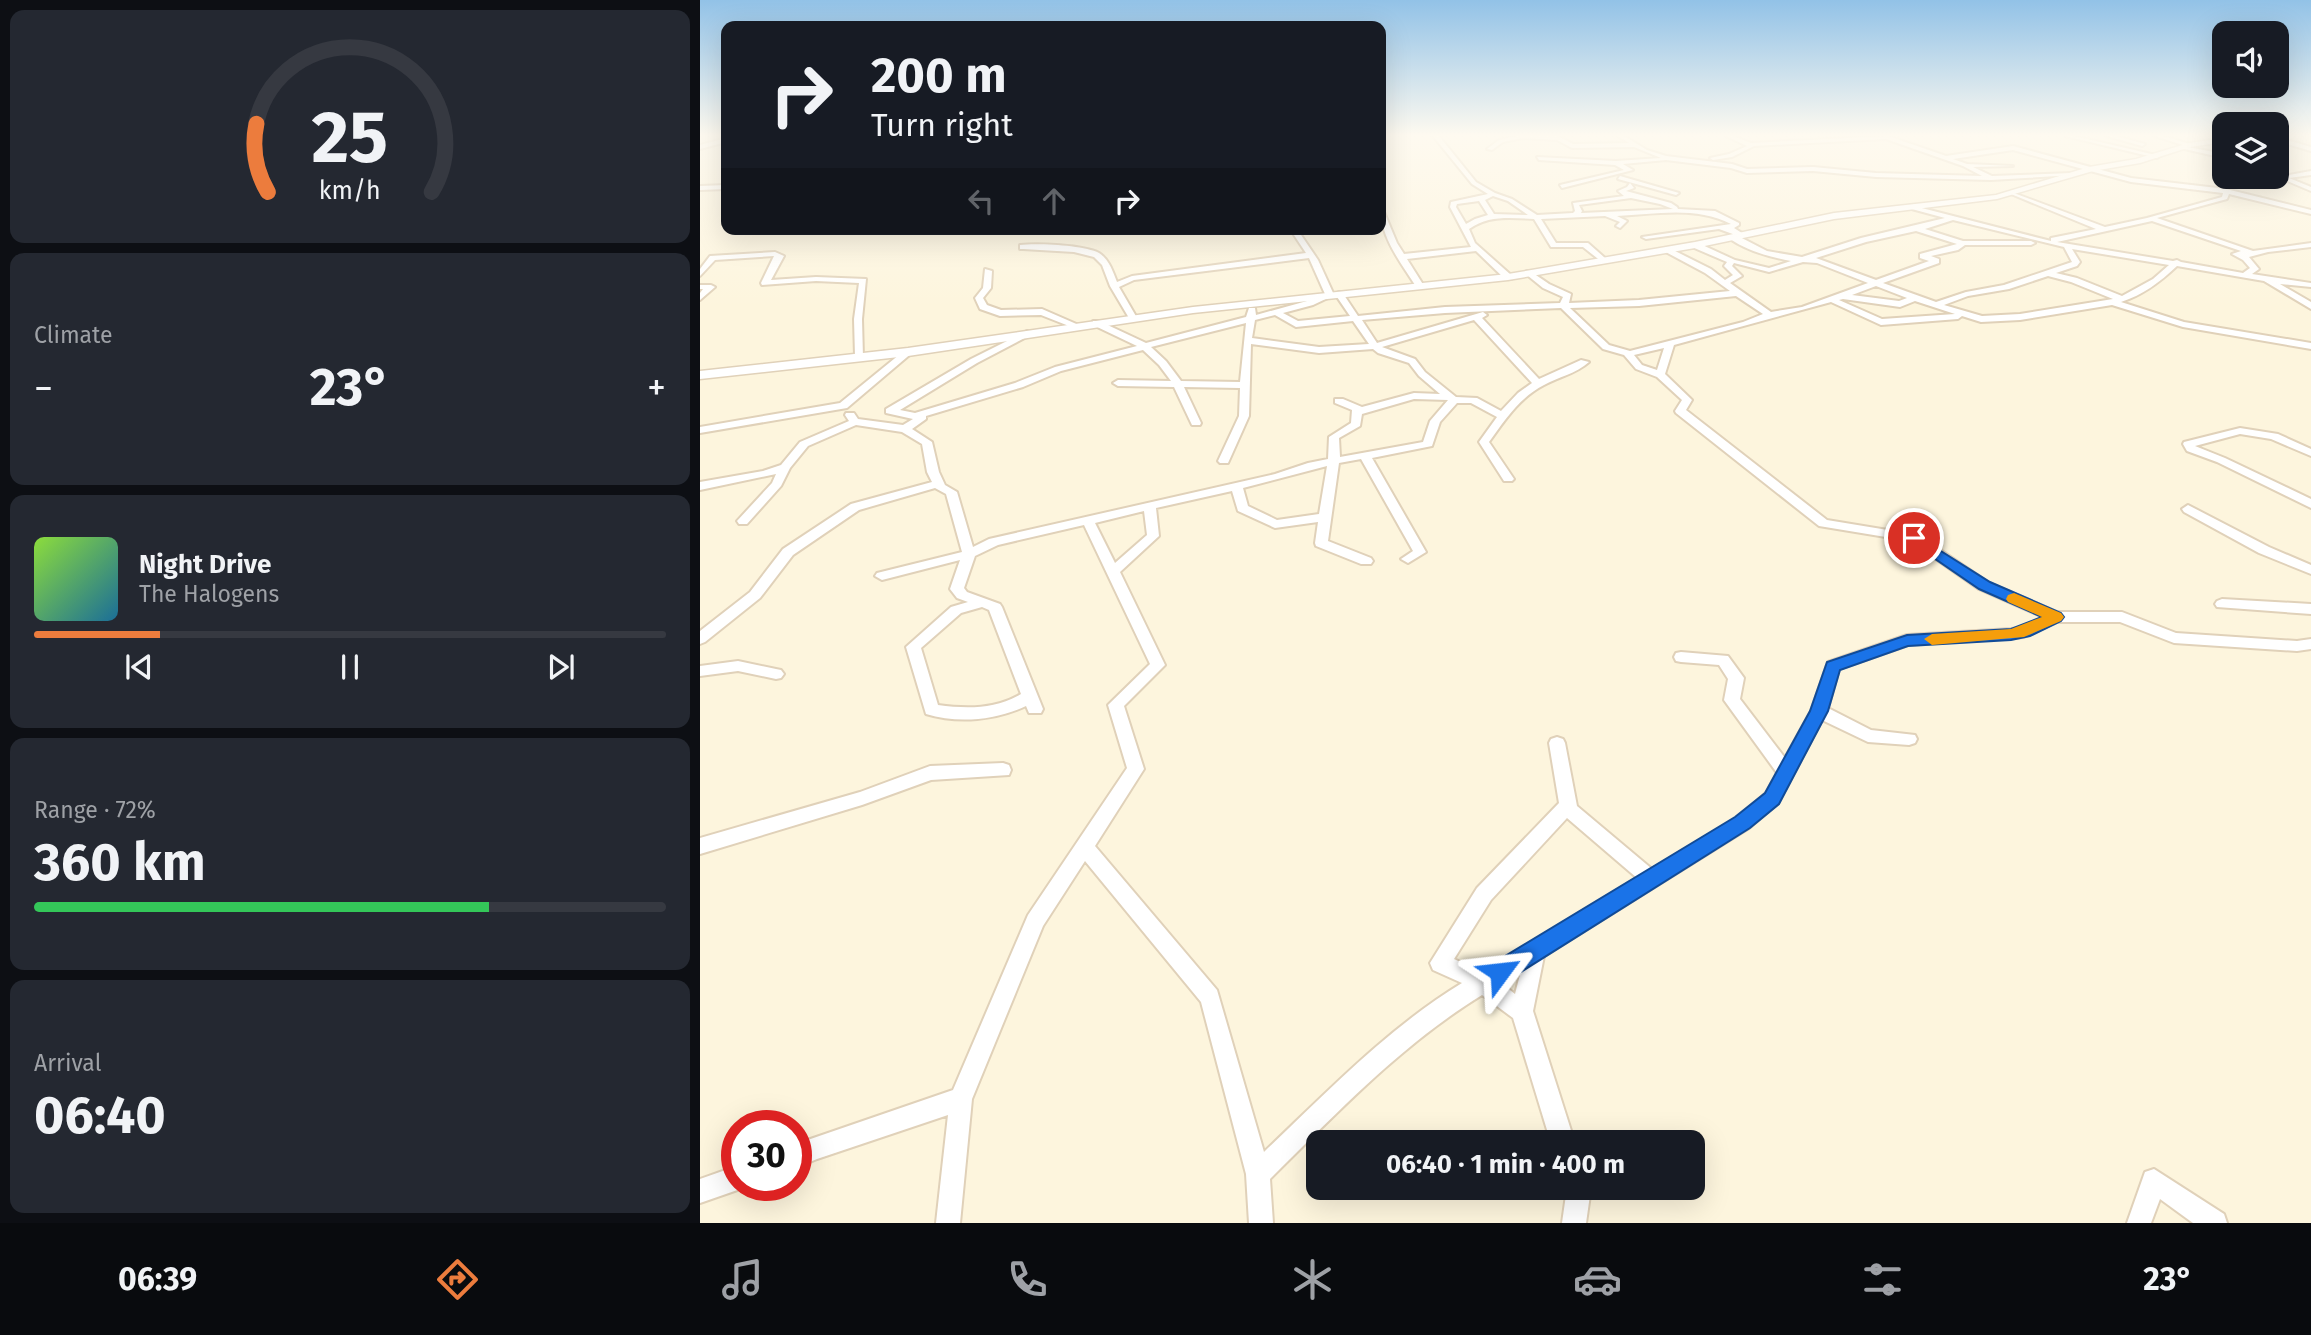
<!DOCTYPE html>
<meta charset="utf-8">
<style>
body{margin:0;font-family:"Fira Sans",sans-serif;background:#242831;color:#f1f3f6;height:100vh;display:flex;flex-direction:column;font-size:26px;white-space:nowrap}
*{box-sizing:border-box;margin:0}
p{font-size:23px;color:#9ea1a6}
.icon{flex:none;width:38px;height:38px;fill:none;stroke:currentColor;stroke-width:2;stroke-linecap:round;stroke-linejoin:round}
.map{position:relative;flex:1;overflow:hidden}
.sheet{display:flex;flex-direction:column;gap:10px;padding:10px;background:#0d0f14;width:700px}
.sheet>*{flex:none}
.banner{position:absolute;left:21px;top:21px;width:665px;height:214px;border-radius:14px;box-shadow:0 7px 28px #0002;background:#171b24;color:#f1f3f6;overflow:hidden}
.controls{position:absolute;left:1512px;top:21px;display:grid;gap:14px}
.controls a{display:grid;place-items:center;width:77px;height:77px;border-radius:14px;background:#171b24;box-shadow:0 7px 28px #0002;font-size:35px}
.speed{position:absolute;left:21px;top:1110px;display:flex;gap:14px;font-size:35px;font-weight:700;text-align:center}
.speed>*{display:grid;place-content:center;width:91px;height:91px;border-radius:50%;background:#171b24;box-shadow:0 7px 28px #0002;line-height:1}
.speed .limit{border:10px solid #d22;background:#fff;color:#111}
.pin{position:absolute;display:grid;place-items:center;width:60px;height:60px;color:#fff;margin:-30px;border:4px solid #fff;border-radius:50%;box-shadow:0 2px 7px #0007}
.me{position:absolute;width:77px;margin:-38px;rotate:60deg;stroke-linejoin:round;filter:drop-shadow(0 0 5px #0008)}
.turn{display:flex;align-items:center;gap:24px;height:147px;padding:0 35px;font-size:32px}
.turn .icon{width:91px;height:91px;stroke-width:2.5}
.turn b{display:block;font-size:49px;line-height:60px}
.lanes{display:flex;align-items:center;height:66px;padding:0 35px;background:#0003;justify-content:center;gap:35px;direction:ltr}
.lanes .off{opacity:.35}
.big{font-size:52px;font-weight:700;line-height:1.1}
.sheet .widget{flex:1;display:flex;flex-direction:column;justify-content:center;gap:10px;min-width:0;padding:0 24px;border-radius:14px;background:#242831}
.sheet .dial{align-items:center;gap:0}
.dial svg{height:182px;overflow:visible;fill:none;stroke:#363941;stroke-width:7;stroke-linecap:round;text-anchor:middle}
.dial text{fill:#f1f3f6;stroke:none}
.song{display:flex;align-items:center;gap:21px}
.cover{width:84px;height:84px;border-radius:10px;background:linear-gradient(135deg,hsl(90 70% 55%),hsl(200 70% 35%))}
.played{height:7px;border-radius:4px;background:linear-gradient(90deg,#ec7c3d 20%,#363941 20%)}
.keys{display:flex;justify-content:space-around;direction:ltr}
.heat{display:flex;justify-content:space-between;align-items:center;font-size:38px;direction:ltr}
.charge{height:10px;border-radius:5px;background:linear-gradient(90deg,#34c759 72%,#363941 0)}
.trip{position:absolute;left:606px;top:1130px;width:399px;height:70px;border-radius:14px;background:#171b24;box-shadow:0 7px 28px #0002;font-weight:700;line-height:70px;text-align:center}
.tab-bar{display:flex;height:112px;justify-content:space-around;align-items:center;background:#090b0e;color:#9ea1a6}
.tab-bar .icon{width:49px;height:49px}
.tab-bar .on{color:#ec7c3d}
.tab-bar b{font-size:32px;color:#f1f3f6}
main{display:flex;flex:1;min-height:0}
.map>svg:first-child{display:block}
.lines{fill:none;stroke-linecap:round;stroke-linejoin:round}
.minor-casing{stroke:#e0d1b9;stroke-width:4}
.tertiary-casing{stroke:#e0d1b9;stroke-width:3}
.minor{fill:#fff;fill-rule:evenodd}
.tertiary{fill:#fff;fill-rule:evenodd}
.route{fill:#1a73e8;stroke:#114b97;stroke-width:2}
.slow{fill:#f59e0b}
</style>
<main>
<section class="sheet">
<div class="widget dial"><svg viewBox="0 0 100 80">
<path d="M14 69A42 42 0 1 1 86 69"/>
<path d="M14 69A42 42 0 0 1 9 39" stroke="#ec7c3d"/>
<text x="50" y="56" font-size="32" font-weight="700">25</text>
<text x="50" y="72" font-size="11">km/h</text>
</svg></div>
<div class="widget"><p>Climate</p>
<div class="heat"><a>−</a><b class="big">23°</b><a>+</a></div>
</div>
<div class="widget">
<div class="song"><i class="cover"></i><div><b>Night Drive</b><p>The Halogens</p></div></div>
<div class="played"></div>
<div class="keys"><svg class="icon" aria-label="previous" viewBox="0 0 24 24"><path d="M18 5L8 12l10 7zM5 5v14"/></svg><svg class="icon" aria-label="pause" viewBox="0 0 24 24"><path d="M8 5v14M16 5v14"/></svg><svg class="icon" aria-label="next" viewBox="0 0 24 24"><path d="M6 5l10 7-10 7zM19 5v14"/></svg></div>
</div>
<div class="widget"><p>Range · 72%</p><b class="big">360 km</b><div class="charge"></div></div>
<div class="widget"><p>Arrival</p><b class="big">06:40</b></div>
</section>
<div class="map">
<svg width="1611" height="1223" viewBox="0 0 1611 1223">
<rect width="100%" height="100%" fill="#fdf5dd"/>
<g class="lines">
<!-- minor casing -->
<g class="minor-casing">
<g id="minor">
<path d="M733 136H739L776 182 795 193 812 199 837 215 873 213 875 211 873 203 924 196 918 191 927 187 930 183 934 188 926 191 971 203 977 207 978 209 1015 211 1039 223V225L1034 228 1045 235 1041 237 1019 229 946 239 942 237 1031 224C997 206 955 214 917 216L927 221 920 228 916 226 920 222 905 216 841 219 856 243H888L905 258 906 260 902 262 883 247H851L834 219C810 218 789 215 769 229L775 243 811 275V279H805L776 251 707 259 724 286 717 288C702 264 681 239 681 210L684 212 697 243 704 254 771 247 750 207 751 202 788 194 772 184ZM793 196 808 201 828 215 794 214 785 200ZM931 198 960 204 973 209 881 213 882 211 879 205ZM779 201 788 215 775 219 766 224 756 207 757 204Z"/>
<path d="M817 136H858L873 144 929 143 918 136H924L947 150 966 156 1032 164 1047 169 1113 167 1176 173 1282 176 1263 166 1186 139 1054 146 1032 157 1013 160 1010 158 1029 154 1047 146 1026 136H1033L1051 143 1188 136 1246 156 1313 146 1431 178 1526 189 1611 210V214L1529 194 1527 199 1457 218 1553 251 1611 243V247L1568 252 1549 257 1559 269 1552 274 1611 283V287L1580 284 1611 302V309L1564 281 1477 266C1460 282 1443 295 1421 302L1484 322 1611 343V349L1483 327 1412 305 1320 320 1281 322 1262 316 1258 319 1181 325 1131 302 974 345 965 374 992 400 986 410 1127 520 1218 535 1289 583 1357 612H1422L1476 633 1597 641 1611 639V649L1597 651 1474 643 1420 622H1357L1324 637 1208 645 1139 669 1128 708 1171 730 1215 735 1217 739 1215 743 1209 745 1168 742 1122 720 1078 803 1049 828 844 956 833 1011 875 1143H851L813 1018 782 995C702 1044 637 1113 570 1179L573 1223H549L546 1174 501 1002 385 861 343 926 272 1099 260 1223H236L248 1115 117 1159 96 1168V1144L253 1090 328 915 427 768 408 705 450 664 384 525 298 545 275 556 264 588 267 592 300 604 302 607 343 709 341 713H329L326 706C296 720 259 724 226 714L206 647 251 607 268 602 257 598 250 589 260 560 182 580 175 576 177 573 262 552 246 494 235 488 159 510 93 555 60 598 5 642 0 644V631L50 592 83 549 151 504 232 482 227 472 222 444 202 432 156 425 108 446 90 468 81 486 47 524H39L37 521 72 483 76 474 0 490V482L63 471 81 465 100 442 149 421 145 415 146 413H154L158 419 203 425 213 419 186 413V409L271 359 327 331 334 333 277 363 200 410 215 413 315 383 355 367 437 346 393 325V321H399L446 343 546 317 549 308H555L556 315 607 301 625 294 609 258 434 280 419 287 437 318 433 321 429 318 410 286 402 265 394 257 374 252 323 249H320V245C337 243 384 245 399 253 409 259 413 272 417 282L432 276 606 253 590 229H597L618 260 634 295 613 305 583 313 598 321 650 316 635 294 639 292H642L658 316 745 307 860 303 863 297 843 288 827 275V271H830L849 284 871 294 869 303 939 300 1030 291 1005 273 962 250 969 248 1011 269 1025 280 1033 275 1024 266 1027 262 992 247V243H998L1035 260 1069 268 1091 261C1069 257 1048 251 1030 239V235H1036L1067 251 1102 257 1161 238 1245 218 1208 208 1210 205 1351 241V238L1396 229 1311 194V192L1405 227 1447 218 1522 197 1523 193 1431 182 1313 150 1253 159 1267 164 1313 166 1273 167 1292 176 1371 173 1374 175 1291 180 1176 177 1113 171 1047 173 1031 168 966 160 923 164 933 170 862 188 860 185 924 170 915 165 839 160 837 157 916 161 961 158 934 147 872 148 857 140 823 138 803 142 792 150 787 149 799 140ZM1253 220 1364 247 1372 262 1304 285 1266 292 1236 302 1183 283 1239 263V259L1231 256 1258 250 1265 245H1331L1335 243 1331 241H1263L1225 229ZM1452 221 1541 251 1532 254 1543 260 1550 268 1543 273 1481 262 1477 260 1473 261 1357 242ZM1216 231 1257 244 1220 254V258L1229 261 1176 280 1116 258 1166 242ZM1372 249 1469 265 1453 279 1422 296 1377 278 1356 273 1377 266 1380 262ZM1103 262 1117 263 1168 283 1102 307 1071 312 1030 283 1042 276 1032 266 1034 263 1069 272ZM1348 276 1371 282 1413 299 1320 314 1282 316 1244 305 1268 296 1309 289ZM1176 286 1207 298 1199 301 1152 295ZM1036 296 1063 314 1043 322 930 351 909 345 870 308 939 306ZM1143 299 1200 307 1215 301 1255 314 1182 319 1139 300ZM861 308 903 349 924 355 936 369 957 377 982 400 975 411 976 413 1119 526 1210 541 1279 589 1343 617 1321 628 1311 629 1207 635 1128 662 1111 711 1085 758 1040 699 1044 678 1028 656 981 652 976 653 974 657 976 661 981 662 1019 665 1028 679 1024 700 1077 773 1066 793 1037 818 952 869 877 806 865 743 863 739 857 737 851 739 849 743 859 803 777 888 730 963 733 970 762 983C688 1028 627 1092 564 1152L517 990 395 846 444 769 424 706 465 665 420 572 459 536 456 508 532 491 538 511 575 528 618 522 615 543 616 546 661 564H671L673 561 671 558 628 541 639 463 661 459 713 551 701 559 708 563 726 552 672 458 732 446 740 422 757 403H771L797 417 779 442 804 481H812L814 479 789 442C805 420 819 398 844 385 858 377 876 374 889 362L881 360 839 379 782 318 787 315 783 312 677 343 662 320 745 313ZM575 315 596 327 653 321 669 344 619 347 552 338 555 320ZM774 320 832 383 818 393 801 411 777 398 756 397 725 372 715 359 682 347ZM546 323 540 382 481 381 466 361 451 347ZM551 344 619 353 673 349 678 353 709 363 719 376 740 394 714 393 662 407 643 399H635V403L652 410 651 423 629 437 628 459 608 463 575 474 289 539 273 547 257 492 245 485 239 472 232 442 212 429 226 419V416L323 387 361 371 443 350 459 365 471 381 418 380 413 383 418 386 474 387 492 425H500L501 423 484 387 540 388 539 416 518 461 520 463H528L549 416ZM964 348 957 370 942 365 934 355ZM714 399 748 400 730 421 723 442 640 457 639 438 660 426 662 414ZM627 466 619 514 577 520 548 506 543 488ZM444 511 447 535 415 563 395 523ZM282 607 289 610 321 694C295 709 268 709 238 705L221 648 261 613ZM867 818 937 878 782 972 754 959 791 900ZM821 971 815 994 801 983Z"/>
<polygon points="1365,136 1374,136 1460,156 1457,158"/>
<polygon points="1407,136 1416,136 1445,144 1442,146"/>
<polygon points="1455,136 1463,136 1490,144 1488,147 1524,154 1524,158 1480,148 1480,146 1486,146"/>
<polygon points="1517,136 1524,136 1524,139 1518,137"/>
<polygon points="1577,137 1611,147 1611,151 1577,141"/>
<polygon points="26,138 26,142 0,149 0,145"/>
<polygon points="1611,171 1611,175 1589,178 1611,187 1611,191 1578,177"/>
<polygon points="920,176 979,193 976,195 918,179"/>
<polygon points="26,185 26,189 0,190 0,186"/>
<polygon points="75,252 84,256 71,280 116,277 166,279 162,319 163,358 155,356 154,319 159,283 116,281 62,285 61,283 74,256 15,260 0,276 0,269 10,256"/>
<polygon points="285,269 292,271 291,288 283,298 287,305 301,310 342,309 381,326 374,328 341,315 300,316 280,309 275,298 283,288"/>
<polygon points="0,285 11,285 15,287 0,300 0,293 3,289 0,289"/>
<polygon points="205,350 213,352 147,408 0,433 0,427 140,403"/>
<polygon points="1540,428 1578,434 1611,449 1611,456 1571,439 1540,434 1495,446 1525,458 1611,499 1611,508 1517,462 1487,451 1483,444 1484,442"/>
<polygon points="1488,505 1569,547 1611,565 1611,574 1559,553 1484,512 1482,509"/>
<polygon points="1522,599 1611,604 1611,614 1517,607 1515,604 1517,601"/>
<polygon points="38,661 76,669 81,670 84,674 81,678 76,679 38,671 0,676 0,666"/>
<polygon points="303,763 309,765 311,770 309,775 231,780 162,805 0,854 0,838 160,792 230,766"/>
<polygon points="37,1166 37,1185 46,1185 46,1187 0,1203 0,1179"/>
<polygon points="1454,1169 1524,1214 1527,1223 1493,1223 1460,1199 1451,1223 1427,1223 1445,1172"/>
<polygon points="867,1188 891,1188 886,1223 862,1223"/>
</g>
</g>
<!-- tertiary casing -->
<g class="tertiary-casing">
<polygon id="tertiary" points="1524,138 1524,142 1490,147 1440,163 1393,171 1297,199 1134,219 995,248 808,280 493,313 208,356 0,379 0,371 208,348 493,307 808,274 995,242 1134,213 1296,195 1389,167 1436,159 1489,143"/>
</g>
<!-- minor -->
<use href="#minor" class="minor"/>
<!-- tertiary -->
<use href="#tertiary" class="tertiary"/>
</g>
<!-- sky -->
<linearGradient id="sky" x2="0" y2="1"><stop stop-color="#92c2e7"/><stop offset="0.44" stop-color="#fefaf0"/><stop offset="1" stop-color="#fefaf0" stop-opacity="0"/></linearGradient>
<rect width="1611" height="307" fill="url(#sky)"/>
<!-- route -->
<polygon class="route" points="1214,534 1290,582 1361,613 1364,617 1361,621 1330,636 1311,640 1208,646 1140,670 1128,711 1079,804 1050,828 808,980 800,983 792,980 788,972 792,964 1035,817 1065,793 1110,711 1127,662 1207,635 1311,629 1342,617 1279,589 1209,541 1206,538 1209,535"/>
<!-- slow -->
<polygon class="slow" points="1314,593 1361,613 1364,617 1361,621 1324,637 1232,645 1224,639 1232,634 1311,629 1342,617 1308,602 1306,599 1308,595"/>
</svg>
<div class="controls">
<a><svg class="icon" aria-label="sound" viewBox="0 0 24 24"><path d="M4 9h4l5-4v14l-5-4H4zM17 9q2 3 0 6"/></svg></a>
<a><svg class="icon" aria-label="layers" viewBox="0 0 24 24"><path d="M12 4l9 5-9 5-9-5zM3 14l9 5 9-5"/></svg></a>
</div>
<div class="speed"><div class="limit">30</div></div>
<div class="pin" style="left:1214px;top:538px;background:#d93025"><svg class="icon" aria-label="arrive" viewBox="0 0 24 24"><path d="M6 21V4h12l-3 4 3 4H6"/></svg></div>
<svg class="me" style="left:800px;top:972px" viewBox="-20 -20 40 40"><path d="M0-17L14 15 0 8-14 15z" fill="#1a73e8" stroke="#fff" stroke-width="4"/></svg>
<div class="trip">06:40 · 1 min · 400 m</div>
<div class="banner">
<div class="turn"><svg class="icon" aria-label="right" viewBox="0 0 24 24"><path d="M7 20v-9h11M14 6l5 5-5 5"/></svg><div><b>200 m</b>Turn right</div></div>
<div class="lanes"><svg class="icon off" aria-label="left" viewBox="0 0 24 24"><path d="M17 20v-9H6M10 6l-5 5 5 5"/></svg><svg class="icon off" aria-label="ahead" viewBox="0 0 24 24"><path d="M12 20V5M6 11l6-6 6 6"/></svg><svg class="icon" aria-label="right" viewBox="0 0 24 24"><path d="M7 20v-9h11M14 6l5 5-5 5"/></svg></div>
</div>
</div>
</main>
<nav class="tab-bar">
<b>06:39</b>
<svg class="icon on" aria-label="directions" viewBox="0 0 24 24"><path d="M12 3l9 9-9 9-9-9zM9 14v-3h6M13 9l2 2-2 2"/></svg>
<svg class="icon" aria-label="music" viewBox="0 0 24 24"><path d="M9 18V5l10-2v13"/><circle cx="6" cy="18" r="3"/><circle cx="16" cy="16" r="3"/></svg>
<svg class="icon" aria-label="phone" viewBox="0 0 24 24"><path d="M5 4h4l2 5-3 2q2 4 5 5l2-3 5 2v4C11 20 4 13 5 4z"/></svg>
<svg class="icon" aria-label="climate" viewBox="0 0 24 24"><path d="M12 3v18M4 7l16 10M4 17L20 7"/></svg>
<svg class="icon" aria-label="car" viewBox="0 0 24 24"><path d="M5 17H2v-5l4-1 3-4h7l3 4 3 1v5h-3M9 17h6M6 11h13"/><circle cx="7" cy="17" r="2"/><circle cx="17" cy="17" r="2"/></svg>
<svg class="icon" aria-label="filters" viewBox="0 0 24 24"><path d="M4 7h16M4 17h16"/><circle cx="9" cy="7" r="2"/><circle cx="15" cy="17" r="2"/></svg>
<b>23°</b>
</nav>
